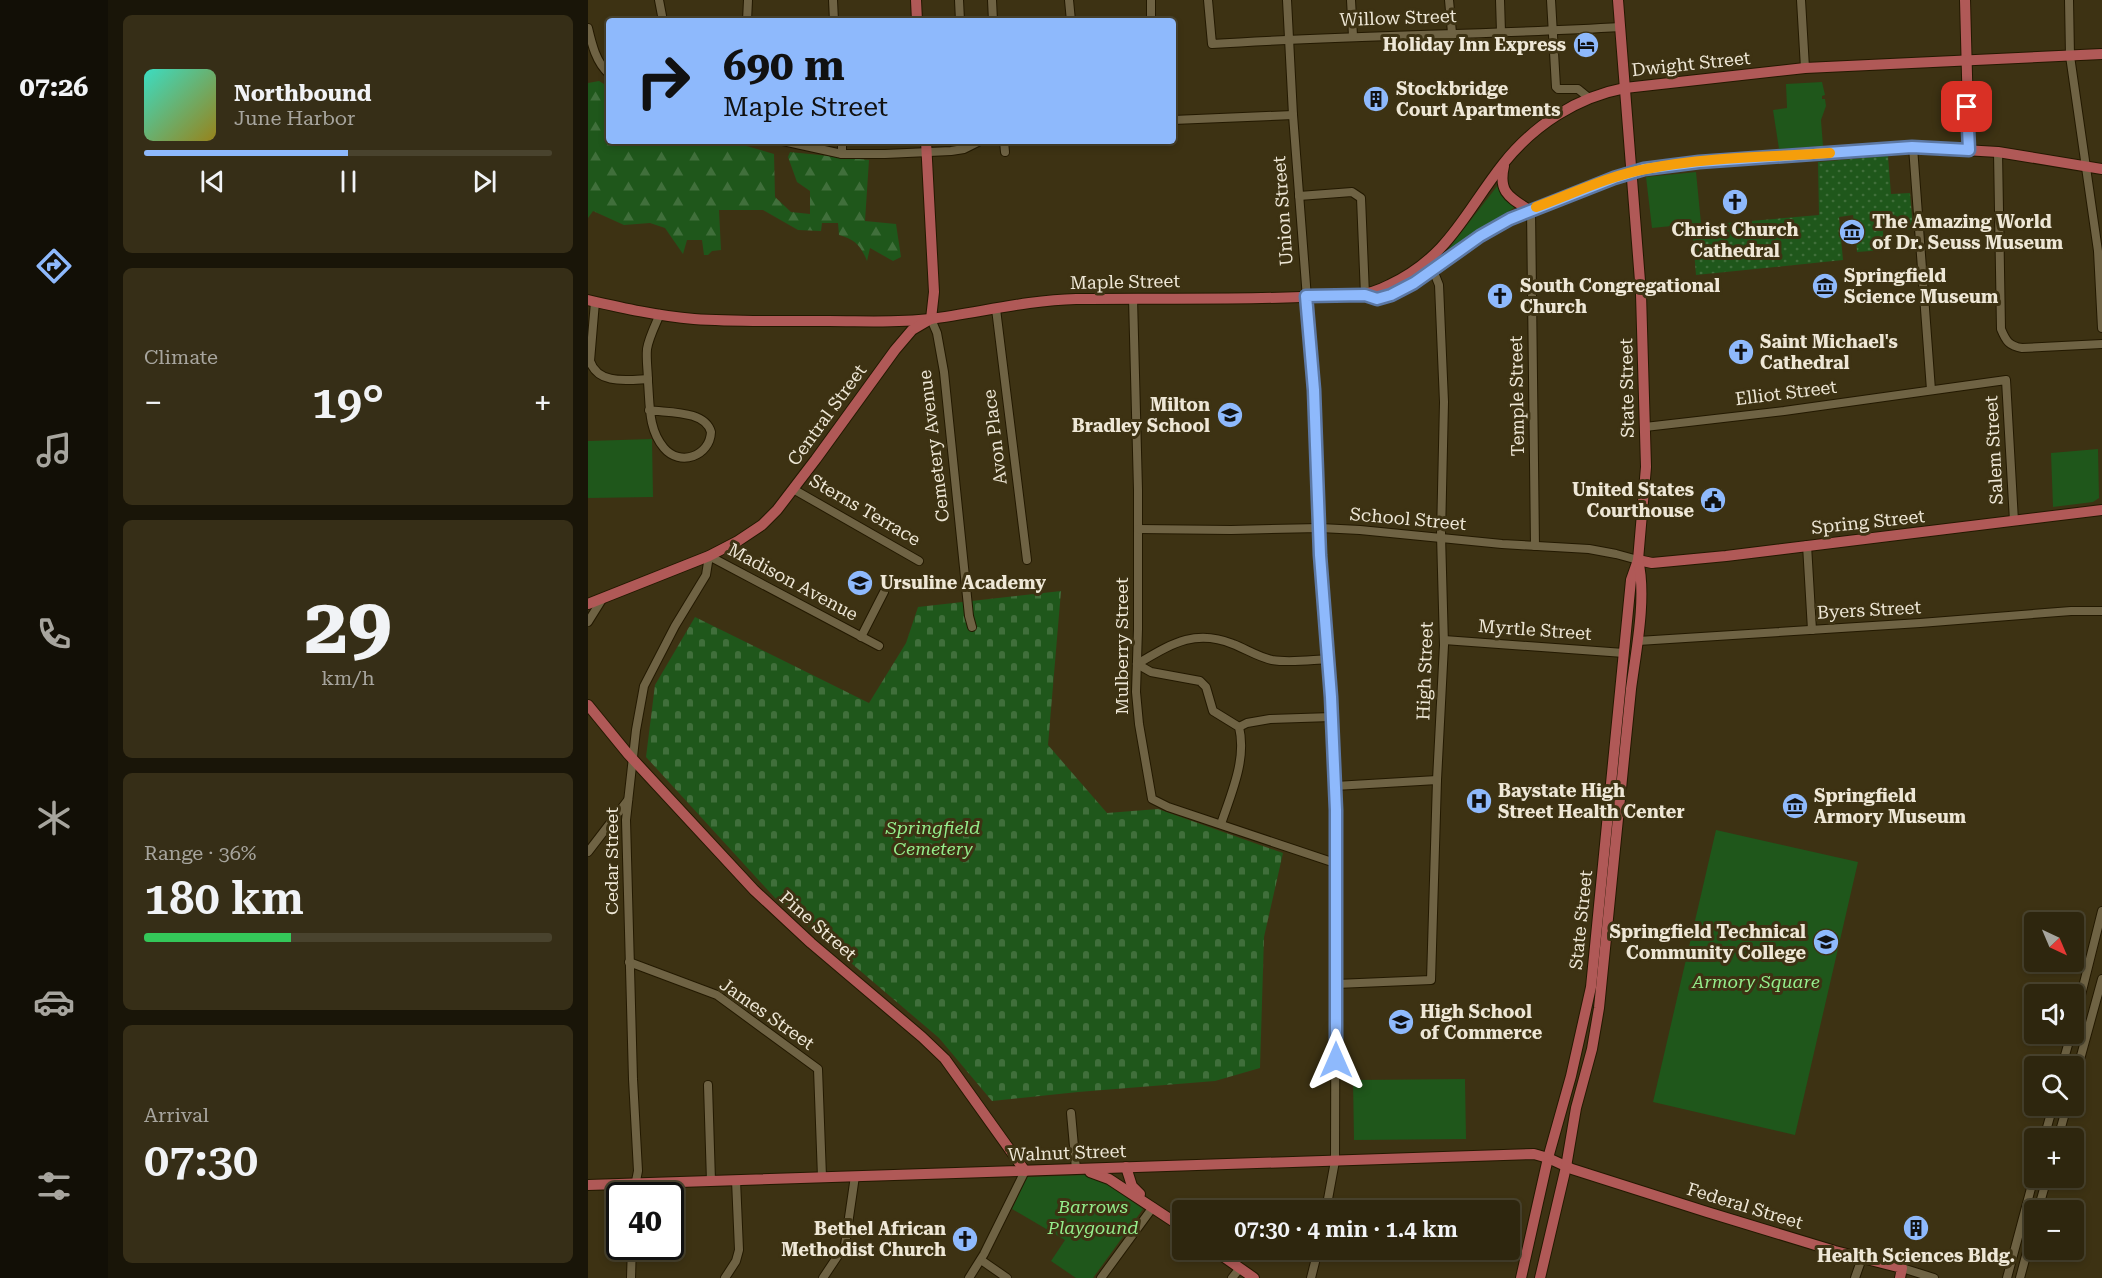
<!DOCTYPE html>
<meta charset="utf-8">
<style>
body{margin:0;font-family:"Roboto Serif",serif;background:#362e17;color:#f1f3f6;height:100vh;display:flex;flex-direction:column;font-size:22px;white-space:nowrap}
*{box-sizing:border-box;margin:0}
p{font-size:20px;color:#a7a59e}
.icon{flex:none;width:33px;height:33px;fill:none;stroke:currentColor;stroke-width:2;stroke-linecap:round;stroke-linejoin:round}
.map{position:relative;flex:1;overflow:hidden}
.panel{display:flex;flex-direction:column;gap:15px;padding:15px;background:#191508;width:480px}
.panel>*{flex:none}
.banner{position:absolute;left:18px;top:18px;width:570px;height:126px;border-radius:6px;box-shadow:0 3px 9px #0003,0 0 0 2px #49432e;background:#8eb9fc;color:#111;overflow:hidden}
.needle{width:39px;rotate:136deg}
.buttons{position:absolute;left:1436px;top:912px;display:grid;gap:12px}
.buttons a{display:grid;place-items:center;width:60px;height:60px;border-radius:6px;background:#2e260e;box-shadow:0 3px 9px #0003,0 0 0 2px #49432e;font-size:30px}
.speed{position:absolute;left:18px;top:1182px;display:flex;gap:12px;font-size:30px;font-weight:700;text-align:center}
.speed>*{display:grid;place-content:center;width:78px;height:78px;border-radius:50%;background:#2e260e;box-shadow:0 3px 9px #0003,0 0 0 2px #49432e;line-height:1}
.speed .limit{border:3px solid #111;border-radius:9px;background:#fff;color:#111}
.pin{position:absolute;display:grid;place-items:center;width:51px;height:51px;color:#fff;margin:-26px;border-radius:12px;box-shadow:0 3px 9px #0006}
.me{position:absolute;width:66px;margin:-33px;rotate:0deg;stroke-linejoin:round;filter:drop-shadow(0 0 4px #0008)}
.turn{display:flex;align-items:center;gap:21px;height:126px;padding:0 18px;font-size:27px}
.turn .icon{width:78px;height:78px;stroke-width:2.5}
.turn b{display:block;font-size:42px;line-height:51px}
.big{font-size:45px;font-weight:600;line-height:1.1}
.panel .card{flex:1;display:flex;flex-direction:column;justify-content:center;gap:9px;min-width:0;padding:0 21px;border-radius:9px;background:#362e17}
.panel .dial{align-items:center;gap:0}
.dial b{font-size:78px;line-height:1}
.song{display:flex;align-items:center;gap:18px}
.cover{width:72px;height:72px;border-radius:9px;background:linear-gradient(135deg,hsl(170 70% 55%),hsl(50 70% 35%))}
.played{height:6px;border-radius:3px;background:linear-gradient(90deg,#8eb9fc 50%,#49432e 50%)}
.keys{display:flex;justify-content:space-around;direction:ltr}
.heat{display:flex;justify-content:space-between;align-items:center;font-size:33px;direction:ltr}
.charge{height:9px;border-radius:4px;background:linear-gradient(90deg,#34c759 36%,#49432e 0)}
.trip{position:absolute;left:584px;top:1200px;width:348px;height:60px;border-radius:6px;background:#2e260e;box-shadow:0 3px 9px #0003,0 0 0 2px #49432e;font-weight:600;line-height:60px;text-align:center}
main{display:flex;flex:1;min-height:0}
.menu{display:flex;flex-direction:column;width:108px;justify-content:space-around;align-items:center;background:#120f06;color:#a7a59e}
.menu .icon{width:42px;height:42px}
.menu .selected{color:#8eb9fc}
.menu b{font-size:27px;color:#f1f3f6}
.map>svg:first-child{display:block}
.green{fill:#1f571b}
.forest{fill:url(#forest-firs)}
.cemetery{fill:url(#cemetery-stones)}
.garden{fill:url(#garden-dots)}
.lines{fill:none;stroke-linecap:round;stroke-linejoin:round}
.minor-casing{stroke:#231900;stroke-width:10}
.major-casing{stroke:#231900;stroke-width:12}
.minor{stroke:#6f6344;stroke-width:8}
.major{stroke:#b05957;stroke-width:10}
.route-casing{stroke:#5c78a4;stroke-width:15}
.route{stroke:#8eb9fc;stroke-width:10}
.slow{stroke:#f59e0b;stroke-width:10}
.labels{text-anchor:middle;stroke-width:6;stroke-linejoin:round;paint-order:stroke}
.street-label{font-size:18px;fill:#eee7d6;stroke:#3d3213}
.poi-label{font-size:18px;font-weight:bold;fill:#eee7d6;stroke:#3d3213;text-anchor:start}
.park-label{font-size:18px;font-style:italic;fill:#94ed8b;stroke:#3d3213}
</style>
<main>
<nav class="menu">
<b>07:26</b>
<svg class="icon selected" aria-label="directions" viewBox="0 0 24 24"><path d="M12 3l9 9-9 9-9-9zM9 14v-3h6M13 9l2 2-2 2"/></svg>
<svg class="icon" aria-label="music" viewBox="0 0 24 24"><path d="M9 18V5l10-2v13"/><circle cx="6" cy="18" r="3"/><circle cx="16" cy="16" r="3"/></svg>
<svg class="icon" aria-label="phone" viewBox="0 0 24 24"><path d="M5 4h4l2 5-3 2q2 4 5 5l2-3 5 2v4C11 20 4 13 5 4z"/></svg>
<svg class="icon" aria-label="climate" viewBox="0 0 24 24"><path d="M12 3v18M4 7l16 10M4 17L20 7"/></svg>
<svg class="icon" aria-label="car" viewBox="0 0 24 24"><path d="M5 17H2v-5l4-1 3-4h7l3 4 3 1v5h-3M9 17h6M6 11h13"/><circle cx="7" cy="17" r="2"/><circle cx="17" cy="17" r="2"/></svg>
<svg class="icon" aria-label="filters" viewBox="0 0 24 24"><path d="M4 7h16M4 17h16"/><circle cx="9" cy="7" r="2"/><circle cx="15" cy="17" r="2"/></svg>
</nav>
<section class="panel">
<div class="card">
<div class="song"><i class="cover"></i><div><b>Northbound</b><p>June Harbor</p></div></div>
<div class="played"></div>
<div class="keys"><svg class="icon" aria-label="previous" viewBox="0 0 24 24"><path d="M18 5L8 12l10 7zM5 5v14"/></svg><svg class="icon" aria-label="pause" viewBox="0 0 24 24"><path d="M8 5v14M16 5v14"/></svg><svg class="icon" aria-label="next" viewBox="0 0 24 24"><path d="M6 5l10 7-10 7zM19 5v14"/></svg></div>
</div>
<div class="card"><p>Climate</p>
<div class="heat"><a>−</a><b class="big">19°</b><a>+</a></div>
</div>
<div class="card dial"><b>29</b><p>km/h</p></div>
<div class="card"><p>Range · 36%</p><b class="big">180 km</b><div class="charge"></div></div>
<div class="card"><p>Arrival</p><b class="big">07:30</b></div>
</section>
<div class="map">
<svg width="1514" height="1278" viewBox="0 0 1514 1278">
<defs>
<pattern id="forest-firs" width="22" height="20" patternUnits="userSpaceOnUse" patternTransform="scale(1.5)"><rect width="22" height="20" fill="#1f571b"/><path d="M5 1l3.5 6h-7zM16 11l3.5 6h-7z" fill="#406f3b"/></pattern>
<pattern id="cemetery-stones" width="16" height="16" patternUnits="userSpaceOnUse" patternTransform="scale(1.5)"><rect width="16" height="16" fill="#1f571b"/><path d="M2 7V4a2 2 0 0 1 4 0v3zM10 15v-3a2 2 0 0 1 4 0v3z" fill="#406f3b"/></pattern>
<pattern id="garden-dots" width="8" height="8" patternUnits="userSpaceOnUse" patternTransform="scale(1.5)"><rect width="8" height="8" fill="#1f571b"/><path d="M2 2h.1M6 6h.1" fill="none" stroke="#406f3b" stroke-width="1.8" stroke-linecap="round"/></pattern>
</defs>
<rect width="100%" height="100%" fill="#3d3213"/>
<!-- green -->
<g class="green">
<polygon points="1234,82 1237,95 1234,96 1234,99 1237,99 1238,106 1233,120 1235,146 1191,149 1185,110 1199,108 1198,84"/>
<polygon points="1108,172 1113,223 1064,228 1058,177"/>
<polygon points="910,185 927,207 851,261"/>
<polygon points="64,439 65,497 0,498 0,441"/>
<polygon points="1510,449 1511,498 1505,502 1465,507 1463,453"/>
<polygon points="1128,830 1270,862 1207,1135 1065,1102"/>
<polygon points="877,1079 878,1139 766,1140 765,1080"/>
<polygon points="499,1175 512,1179 555,1209 505,1278 488,1278 463,1261 477,1240 424,1209 439,1177"/>
</g>
<!-- forest -->
<path class="forest" d="M11 81 21 87V141H141L186 154 187 197 203 212 222 214V191L209 182 200 157 202 152 281 160 277 221 308 224 313 257 305 261 282 248 279 261C273 246 267 239 251 235L250 223H234L233 231 210 230 175 210H131L133 250 124 251 120 255H116L114 240H99L95 254 77 228 62 223 36 225 5 211 0 218V83Z"/>
<!-- cemetery -->
<polygon class="cemetery" points="473,591 460,745 519,813 570,809 695,853 676,937 672,1068 627,1081 490,1092 404,1101 351,1038 188,899 58,757 67,685 107,617 281,703 318,643 330,607"/>
<!-- garden -->
<polygon class="garden" points="1300,156 1303,194 1322,193 1325,229 1295,231 1296,250 1269,252 1268,237 1275,236 1275,227 1267,228 1265,215 1251,217 1255,260 1108,275 1104,226 1231,215 1230,162"/>
<g class="lines">
<!-- minor casing -->
<g class="minor-casing">
<g id="minor">
<polyline points="71,0 75,21"/>
<polyline points="245,0 246,21"/>
<polyline points="371,0 372,21"/>
<polyline points="404,0 405,21"/>
<polyline points="481,0 483,21"/>
<polyline points="563,0 563,21"/>
<path d="M620 0 624 44C760 35 896 35 1033 27"/>
<polyline points="699,0 705,115 726,390 732,555 744,717 748,810 747,1161 738,1210"/>
<polyline points="763,0 765,36"/>
<polyline points="861,0 864,33"/>
<polyline points="912,0 913,32"/>
<polyline points="963,0 968,87 970,89 990,89 1001,98"/>
<polyline points="1213,0 1217,68"/>
<polyline points="1481,0 1482,56 1510,251 1514,328"/>
<polyline points="159,21 160,0"/>
<path d="M0 28C4 45 8 62 21 74"/>
<polyline points="585,120 705,115"/>
<polyline points="195,141 254,154 297,154 363,151 376,149 392,141"/>
<polyline points="254,141 254,154"/>
<polyline points="416,141 417,152"/>
<polyline points="1325,147 1343,390"/>
<path d="M1410 152 1413 329C1418 341 1421 346 1434 348L1514 344"/>
<polyline points="711,196 764,192 773,198 777,295"/>
<polyline points="943,209 947,546"/>
<polyline points="545,298 550,490 550,629 548,692 551,724 564,799 580,807 747,863"/>
<path d="M7 302 2 361C10 385 39 380 60 379"/>
<polyline points="408,309 439,560"/>
<polyline points="343,319 349,333 356,372 381,616 384,627"/>
<path d="M61 410C80 413 117 410 123 432 122 456 92 467 76 448 60 429 62 405 60 382 60 371 58 360 59 349 61 337 67 326 72 314"/>
<polyline points="1057,427 1196,411 1418,380 1426,521"/>
<polyline points="205,489 331,561"/>
<polyline points="550,529 643,530 732,528 772,530 914,544 1001,549 1028,554 1050,560"/>
<polyline points="1219,545 1224,630"/>
<polyline points="0,622 15,598"/>
<polyline points="273,637 296,592"/>
<polyline points="856,640 1036,653"/>
<polyline points="1050,641 1332,623 1483,611 1514,611"/>
<path d="M549 664 563 672 612 681 618 687 625 711 651 727C659 759 643 794 633 824"/>
<path d="M549 664C582 645 606 628 645 644 658 649 670 657 684 660 702 663 721 660 740 659"/>
<polyline points="651,727 659,723 682,719 744,717"/>
<polyline points="747,786 849,780"/>
<polyline points="0,852 40,800"/>
<polyline points="41,962 129,995 230,1069 234,1177"/>
<polyline points="748,984 843,980 849,780 856,645 853,535 856,402 851,285 845,270"/>
<polyline points="1485,1027 1514,911"/>
<polyline points="1474,1066 1483,1034"/>
<polyline points="120,1085 123,1181"/>
<polyline points="1485,1085 1514,979"/>
<polyline points="483,1113 488,1169"/>
<polyline points="1456,1138 1465,1106"/>
<polyline points="1470,1138 1479,1106"/>
<polyline points="45,1196 50,1171 45,1079 38,820 48,730 56,686 87,626 118,575 121,556 291,646"/>
<polyline points="1450,1210 1459,1178"/>
<polyline points="393,1260 419,1278"/>
<polyline points="1314,1268 1346,1278"/>
<polyline points="43,1278 44,1246"/>
<polyline points="137,1278 148,1261 151,1250 148,1180"/>
<polyline points="235,1278 257,1245 267,1176"/>
<polyline points="381,1278 396,1254 437,1171"/>
<polyline points="513,1278 565,1207"/>
<polyline points="644,1278 652,1268"/>
<polyline points="723,1278 730,1250"/>
<polyline points="1267,1278 1274,1258"/>
<polyline points="1419,1278 1446,1177"/>
<polyline points="1432,1278 1446,1226"/>
</g>
</g>
<!-- major casing -->
<g class="major-casing">
<g id="major">
<polyline points="328,0 329,21"/>
<polyline points="1377,0 1381,150"/>
<polyline points="338,141 346,292 343,319"/>
<path d="M916 166C910 192 921 197 941 210"/>
<polyline points="777,295 789,299 812,291 892,236 922,219 1026,178 1059,169 1111,162 1325,147 1410,152 1514,169"/>
<path d="M0 300C35 308 70 316 106 319 150 322 196 321 241 321 275 321 309 323 342 319 390 313 439 300 488 299 563 298 638 300 713 297 747 295 770 301 801 285 861 257 877 212 915 164 946 125 989 97 1037 88L1217 68 1514 54"/>
<polyline points="1050,560 1064,563 1138,556 1514,510"/>
<polyline points="0,604 121,556 150,541 174,525 189,510 228,459 307,350 324,330 341,320"/>
<polyline points="0,705 40,754 166,890 223,943 334,1037 357,1059 437,1171"/>
<polyline points="538,1167 544,1186 552,1194"/>
<polyline points="502,1172 521,1179 594,1227"/>
<polyline points="0,1185 946,1154 960,1158 984,1169 1119,1212 1247,1251 1314,1268 1312,1278"/>
<polyline points="626,1250 666,1278"/>
<polyline points="933,1278 960,1158 983,1076 1003,987 1043,580 1050,560 1058,467 1053,294 1030,0"/>
<path d="M952 1278 978 1167 988 1108 1004 1049 1011 1008 1043 689C1048 651 1059 597 1050 560"/>
</g>
</g>
<!-- minor -->
<use href="#minor" class="minor"/>
<!-- major -->
<use href="#major" class="major"/>
</g>
<g class="lines">
<!-- route casing -->
<g class="route-casing">
<polyline id="route" points="748,1060 748,810 743,697 732,555 726,390 718,296 777,295 789,299 803,295 826,283 892,236 922,219 1026,178 1056,169 1111,162 1324,147 1381,150 1379,107"/>
</g>
<!-- route -->
<use href="#route" class="route"/>
<!-- slow -->
<path class="slow" d="M948 207C984 194 1020 176 1058 169 1118 157 1181 157 1242 153"/>
</g>
<!-- icons -->
<defs>
<g id="hotel-disc" transform="scale(1.35)"><circle r="9.5" fill="#8eb9fc" stroke="#3d3213"/><path d="M-6-4.5h1.5V1H6V5H4.5V3h-9V5H-6ZM-4 0a1.8 1.8 0 1 1 3.6 0ZM.5 0V-2.5h3Q6-2.5 6 0Z" fill="#111"/></g>
<g id="building-disc" transform="scale(1.35)"><circle r="9.5" fill="#8eb9fc" stroke="#3d3213"/><path d="M-4-6H4V6H1V3H-1V6H-4ZM-2.5-4.3h1.7v1.8h-1.7ZM.8-4.3h1.7v1.8H.8ZM-2.5-1h1.7V.8h-1.7ZM.8-1h1.7V.8H.8Z" fill="#111"/></g>
<g id="church-disc" transform="scale(1.35)"><circle r="9.5" fill="#8eb9fc" stroke="#3d3213"/><path d="M-1.2-6h2.4v3.5h3.3v2.4h-3.3V6h-2.4V-.1h-3.3v-2.4h3.3Z" fill="#111"/></g>
<g id="museum-disc" transform="scale(1.35)"><circle r="9.5" fill="#8eb9fc" stroke="#3d3213"/><path d="M0-6L6-3V-2H-6V-3ZM-5-1h2V3h-2ZM-1-1h2V3h-2ZM3-1h2V3H3ZM-6 4H6V6H-6Z" fill="#111"/></g>
<g id="school-disc" transform="scale(1.35)"><circle r="9.5" fill="#8eb9fc" stroke="#3d3213"/><path d="M0-5L7-2L0 1L-7-2ZM-4 1L0 2.5L4 1V4Q0 6-4 4Z" fill="#111"/></g>
<g id="civic-disc" transform="scale(1.35)"><circle r="9.5" fill="#8eb9fc" stroke="#3d3213"/><path d="M-.6-6.5H3V-4.5H.6V-3L4-1V1h2V6H-6V1h2V-1L-.6-3ZM-1.2 2.5V6h2.4V2.5Z" fill="#111"/></g>
<g id="hospital-disc" transform="scale(1.35)"><circle r="9.5" fill="#8eb9fc" stroke="#3d3213"/><path d="M-5-5h3v3.5h4V-5h3V5h-3V1.5h-4V5h-3Z" fill="#111"/></g>
<g id="university-disc" transform="scale(1.35)"><circle r="9.5" fill="#8eb9fc" stroke="#3d3213"/><path d="M0-5L7-2L0 1L-7-2ZM-4 1L0 2.5L4 1V4Q0 6-4 4Z" fill="#111"/></g>
</defs>
<g fill-rule="evenodd">
<use href="#hotel-disc" x="998" y="45"/>
<use href="#building-disc" x="788" y="99"/>
<use href="#church-disc" x="1147" y="202"/>
<use href="#museum-disc" x="1264" y="232"/>
<use href="#museum-disc" x="1237" y="286"/>
<use href="#church-disc" x="912" y="296"/>
<use href="#church-disc" x="1153" y="352"/>
<use href="#school-disc" x="642" y="415"/>
<use href="#civic-disc" x="1125" y="500"/>
<use href="#school-disc" x="272" y="583"/>
<use href="#hospital-disc" x="891" y="801"/>
<use href="#museum-disc" x="1207" y="806"/>
<use href="#university-disc" x="1238" y="942"/>
<use href="#school-disc" x="813" y="1022"/>
<use href="#building-disc" x="1328" y="1228"/>
<use href="#church-disc" x="377" y="1239"/>
</g>
<g class="labels">
<!-- street labels -->
<g class="street-label">
<text transform="translate(810 18) rotate(-2)" y="6">Willow Street</text>
<text transform="translate(1103 64) rotate(-6)" y="6">Dwight Street</text>
<text transform="translate(695 211) rotate(-94)" y="6">Union Street</text>
<text transform="translate(537 282) rotate(-1)" y="6">Maple Street</text>
<text transform="translate(1039 388) rotate(-91)" y="6">State Street</text>
<text transform="translate(1198 393) rotate(-7)" y="6">Elliot Street</text>
<text transform="translate(929 396) rotate(-91)" y="6">Temple Street</text>
<text transform="translate(239 415) rotate(-54)" y="6">Central Street</text>
<text transform="translate(407 437) rotate(-97)" y="6">Avon Place</text>
<text transform="translate(346 446) rotate(-97)" y="6">Cemetery Avenue</text>
<text transform="translate(1406 450) rotate(-93)" y="6">Salem Street</text>
<text transform="translate(277 510) rotate(30)" y="6">Sterns Terrace</text>
<text transform="translate(820 519) rotate(5)" y="6">School Street</text>
<text transform="translate(1280 522) rotate(-6)" y="6">Spring Street</text>
<text transform="translate(205 582) rotate(28)" y="6">Madison Avenue</text>
<text transform="translate(1281 610) rotate(-3)" y="6">Byers Street</text>
<text transform="translate(947 630) rotate(4)" y="6">Myrtle Street</text>
<text transform="translate(534 646) rotate(-90)" y="6">Mulberry Street</text>
<text transform="translate(837 671) rotate(-88)" y="6">High Street</text>
<text transform="translate(24 861) rotate(-90)" y="6">Cedar Street</text>
<text transform="translate(993 920) rotate(-84)" y="6">State Street</text>
<text transform="translate(230 926) rotate(41)" y="6">Pine Street</text>
<text transform="translate(179 1014) rotate(35)" y="6">James Street</text>
<text transform="translate(479 1153) rotate(-2)" y="6">Walnut Street</text>
<text transform="translate(1157 1206) rotate(17)" y="6">Federal Street</text>
</g>
<!-- poi labels -->
<g class="poi-label">
<text x="978" y="51" text-anchor="end">Holiday Inn Express</text>
<text x="808" y="95">Stockbridge<tspan x="808" dy="21">Court Apartments</tspan></text>
<text x="1284" y="228">The Amazing World<tspan x="1284" dy="21">of Dr. Seuss Museum</tspan></text>
<text x="1147" y="236" text-anchor="middle">Christ Church<tspan x="1147" dy="21">Cathedral</tspan></text>
<text x="1256" y="282">Springfield<tspan x="1256" dy="21">Science Museum</tspan></text>
<text x="932" y="292">South Congregational<tspan x="932" dy="21">Church</tspan></text>
<text x="1172" y="348">Saint Michael's<tspan x="1172" dy="21">Cathedral</tspan></text>
<text x="622" y="411" text-anchor="end">Milton<tspan x="622" dy="21">Bradley School</tspan></text>
<text x="1106" y="496" text-anchor="end">United States<tspan x="1106" dy="21">Courthouse</tspan></text>
<text x="292" y="589">Ursuline Academy</text>
<text x="910" y="797">Baystate High<tspan x="910" dy="21">Street Health Center</tspan></text>
<text x="1226" y="802">Springfield<tspan x="1226" dy="21">Armory Museum</tspan></text>
<text x="1218" y="938" text-anchor="end">Springfield Technical<tspan x="1218" dy="21">Community College</tspan></text>
<text x="832" y="1018">High School<tspan x="832" dy="21">of Commerce</tspan></text>
<text x="358" y="1235" text-anchor="end">Bethel African<tspan x="358" dy="21">Methodist Church</tspan></text>
<text x="1328" y="1262" text-anchor="middle">Health Sciences Bldg.</text>
</g>
<!-- park labels -->
<g class="park-label">
<text x="345" y="834">Springfield<tspan x="345" dy="21">Cemetery</tspan></text>
<text x="1168" y="988">Armory Square</text>
<text x="505" y="1213">Barrows<tspan x="505" dy="21">Playgound</tspan></text>
</g>
</g>
</svg>
<div class="buttons">
<a><svg class="needle" viewBox="-14 -14 28 28"><path d="M0-13l5 13h-10z" fill="#e53935"/><path d="M0 13l5-13h-10z" fill="#a7a59e"/></svg></a>
<a><svg class="icon" aria-label="sound" viewBox="0 0 24 24"><path d="M4 9h4l5-4v14l-5-4H4zM17 9q2 3 0 6"/></svg></a>
<a><svg class="icon" aria-label="search" viewBox="0 0 24 24"><circle cx="10" cy="10" r="6"/><path d="M15 15l6 6"/></svg></a>
<a>+</a>
<a>−</a>
</div>
<div class="speed"><div class="limit">40</div></div>
<div class="pin" style="left:1379px;top:107px;background:#d93025"><svg class="icon" aria-label="arrive" viewBox="0 0 24 24"><path d="M6 21V4h12l-3 4 3 4H6"/></svg></div>
<svg class="me" style="left:748px;top:1060px" viewBox="-20 -20 40 40"><path d="M0-17L14 15 0 8-14 15z" fill="#8eb9fc" stroke="#fff" stroke-width="4"/></svg>
<div class="trip">07:30 · 4 min · 1.4 km</div>
<div class="banner">
<div class="turn"><svg class="icon" aria-label="right" viewBox="0 0 24 24"><path d="M7 20v-9h11M14 6l5 5-5 5"/></svg><div><b>690 m</b>Maple Street</div></div>
</div>
</div>
</main>
